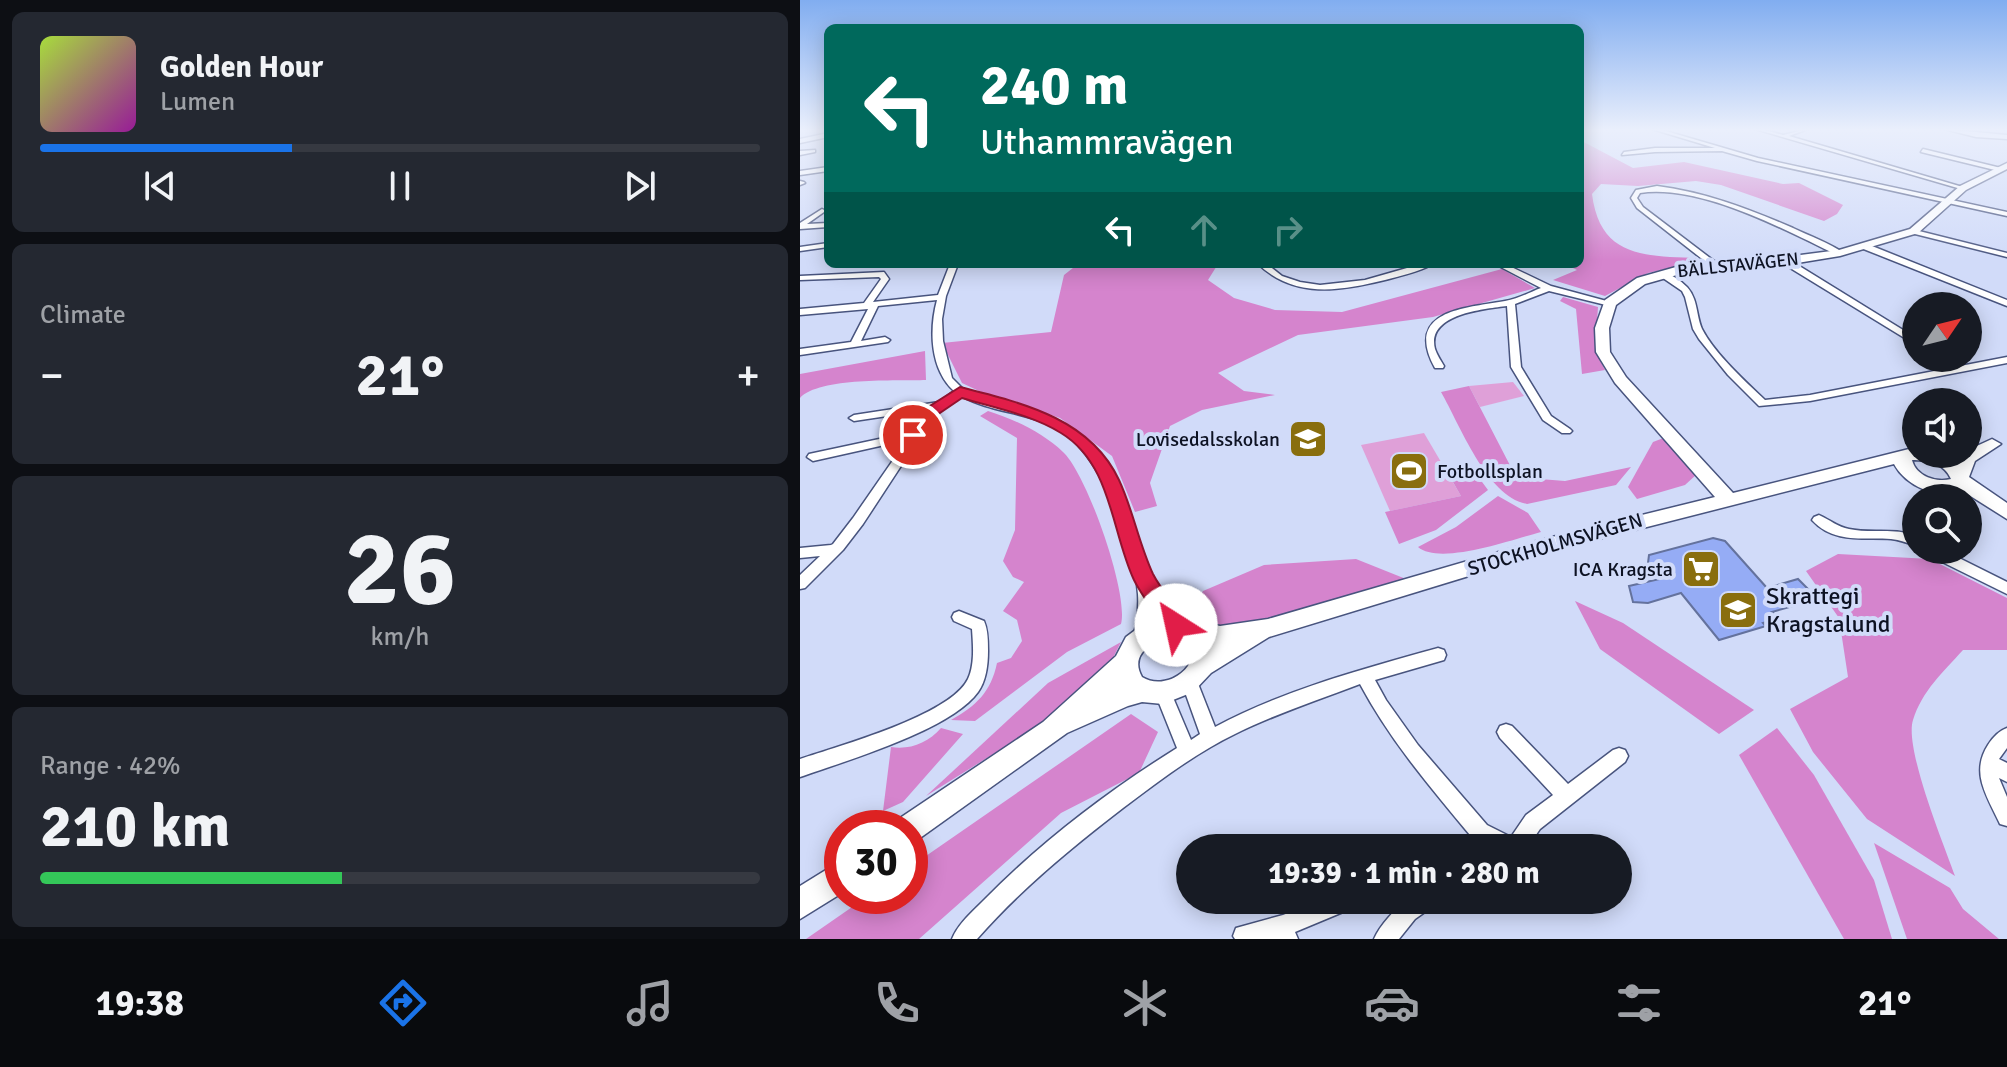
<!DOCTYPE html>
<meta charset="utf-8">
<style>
body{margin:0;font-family:Signika,sans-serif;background:#242831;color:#f1f3f6;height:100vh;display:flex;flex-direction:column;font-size:30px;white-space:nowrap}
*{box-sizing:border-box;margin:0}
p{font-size:26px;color:#9ea1a6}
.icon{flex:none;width:44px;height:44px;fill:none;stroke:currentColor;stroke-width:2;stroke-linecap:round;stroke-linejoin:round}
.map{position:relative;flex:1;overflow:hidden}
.drawer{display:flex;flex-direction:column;gap:12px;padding:12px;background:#0d0f14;width:800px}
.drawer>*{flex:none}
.banner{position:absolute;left:24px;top:24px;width:760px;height:244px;border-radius:12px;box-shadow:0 4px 20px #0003;background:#00695c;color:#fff;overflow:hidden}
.needle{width:52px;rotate:55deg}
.controls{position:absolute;left:1102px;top:292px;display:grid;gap:16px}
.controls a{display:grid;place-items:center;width:80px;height:80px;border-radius:50%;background:#171b24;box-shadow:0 4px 20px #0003;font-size:40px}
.speed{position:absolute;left:24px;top:810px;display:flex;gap:16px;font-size:40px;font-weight:700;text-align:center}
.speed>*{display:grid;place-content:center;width:104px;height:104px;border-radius:50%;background:#171b24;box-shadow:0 4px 20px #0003;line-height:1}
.speed .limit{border:12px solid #d22;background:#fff;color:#111}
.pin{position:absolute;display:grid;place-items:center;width:68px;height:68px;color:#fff;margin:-34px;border:4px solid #fff;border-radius:50%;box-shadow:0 2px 8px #0007}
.me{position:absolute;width:88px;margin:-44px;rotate:325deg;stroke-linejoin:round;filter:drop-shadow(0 0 6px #0008)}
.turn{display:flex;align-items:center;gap:28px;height:168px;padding:0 24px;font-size:36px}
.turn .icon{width:104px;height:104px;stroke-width:2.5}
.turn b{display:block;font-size:56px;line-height:68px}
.lanes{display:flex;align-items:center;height:76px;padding:0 24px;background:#0003;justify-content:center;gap:40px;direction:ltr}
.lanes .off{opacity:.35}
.big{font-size:60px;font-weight:800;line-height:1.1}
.drawer .widget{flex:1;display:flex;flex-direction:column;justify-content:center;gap:12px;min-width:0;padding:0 28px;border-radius:12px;background:#242831}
.drawer .dial{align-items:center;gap:0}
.dial b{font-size:104px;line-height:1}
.song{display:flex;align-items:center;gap:24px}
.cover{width:96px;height:96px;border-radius:12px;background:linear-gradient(135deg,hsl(80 70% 55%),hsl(300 70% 35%))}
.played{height:8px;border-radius:4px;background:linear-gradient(90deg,#1a73e8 35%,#363941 35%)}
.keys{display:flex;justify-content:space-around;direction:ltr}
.heat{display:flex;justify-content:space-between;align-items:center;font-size:44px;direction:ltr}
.charge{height:12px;border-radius:6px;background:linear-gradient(90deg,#34c759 42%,#363941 0)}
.trip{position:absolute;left:376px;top:834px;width:456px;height:80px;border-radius:40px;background:#171b24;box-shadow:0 4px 20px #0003;font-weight:800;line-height:80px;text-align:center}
.tabs{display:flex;height:128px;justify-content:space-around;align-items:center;background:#090b0e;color:#9ea1a6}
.tabs .icon{width:56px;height:56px}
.tabs .current{color:#1a73e8}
.tabs b{font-size:36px;color:#f1f3f6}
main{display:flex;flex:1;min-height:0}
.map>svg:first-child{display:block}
.green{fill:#dfa0d8}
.forest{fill:#d584cd}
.building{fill:#95acf5;stroke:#64729d;stroke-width:2}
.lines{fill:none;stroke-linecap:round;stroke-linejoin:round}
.street-casing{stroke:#48547e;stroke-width:3}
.secondary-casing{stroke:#48547e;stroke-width:3}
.street{fill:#fff;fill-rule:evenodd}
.secondary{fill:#fff;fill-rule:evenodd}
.route{fill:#e11d48;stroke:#92132f;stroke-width:2}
.labels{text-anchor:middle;stroke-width:8;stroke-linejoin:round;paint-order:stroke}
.far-street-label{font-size:18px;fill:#0d1223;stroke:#d1dbf9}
.poi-label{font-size:20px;fill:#0d1223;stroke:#d1dbf9;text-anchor:end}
.street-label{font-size:20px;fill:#0d1223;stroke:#d1dbf9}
.near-poi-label{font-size:24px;fill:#0d1223;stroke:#d1dbf9;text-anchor:start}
</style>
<main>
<section class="drawer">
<div class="widget">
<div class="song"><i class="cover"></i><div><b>Golden Hour</b><p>Lumen</p></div></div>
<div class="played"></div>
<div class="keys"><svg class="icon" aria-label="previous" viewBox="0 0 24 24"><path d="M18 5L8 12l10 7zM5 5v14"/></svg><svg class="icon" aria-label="pause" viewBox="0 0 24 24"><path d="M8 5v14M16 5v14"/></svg><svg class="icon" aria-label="next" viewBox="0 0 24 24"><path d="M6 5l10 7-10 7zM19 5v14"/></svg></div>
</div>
<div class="widget"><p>Climate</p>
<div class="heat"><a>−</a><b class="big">21°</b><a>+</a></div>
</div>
<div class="widget dial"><b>26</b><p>km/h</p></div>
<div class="widget"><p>Range · 42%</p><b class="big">210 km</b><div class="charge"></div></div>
</section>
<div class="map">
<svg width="1207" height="939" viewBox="0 0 1207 939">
<rect width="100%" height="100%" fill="#d1dbf9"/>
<!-- green -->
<g class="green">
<polygon points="713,382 724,396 680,407 669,386"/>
<polygon points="624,433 661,496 590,511 561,445"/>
</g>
<!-- forest -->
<g class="forest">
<path d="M780 140 833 168 884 162 983 184 999 183 1043 205 1037 214 1024 221 921 185 896 181 838 186 801 184 792 194C800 258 845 256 898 258L899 261 848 273 805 296 753 280 777 270 765 264H780Z"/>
<polygon points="278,264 418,264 408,280 434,298 475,310 542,312 702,269 735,288 633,317 498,335 418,373 444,391 475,395 402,410 370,426 350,483 357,506 335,512 312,456 260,418 181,392 162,383 142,343 251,332 264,275"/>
<polygon points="763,297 798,307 795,350 805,370 782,374 776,309 760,301"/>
<path d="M125 351 126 380C97 381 19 377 0 398V374Z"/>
<path d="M669 386 716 477 765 481 831 467 816 485 727 504C687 497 660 425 641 392Z"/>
<path d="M188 411C214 419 243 433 263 452 287 474 329 594 321 624L267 652 175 721 151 720C176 706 191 692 197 663L211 658 222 641 217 620 203 611 224 582 213 577 203 561 215 530 217 438 180 416Z"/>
<polygon points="866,437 897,474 885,485 837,499 828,487 853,442"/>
<polygon points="668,463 688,490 636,530 599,544 585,512 661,496 649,475 663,474"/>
<path d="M698 496 728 513 741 532C714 539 640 566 618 547L656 527Z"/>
<path d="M1038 554 1130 559 1207 598V650H1163C1143 672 1122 691 1113 720 1104 748 1144 845 1155 876L1067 819 1013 752 990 709 1048 677 1039 618 1006 571Z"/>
<polygon points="556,559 606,579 435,630 421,631 396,605 403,591 464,565"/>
<polygon points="775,601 823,623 954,710 919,734 800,649"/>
<polygon points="321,642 307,670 297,683 227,733 126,796 248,683"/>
<polygon points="331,714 358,732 339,773 261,813 119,939 6,939 68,896 110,896 110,867"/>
<path d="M141 728 163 734 103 802 83 811 91 747C110 750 128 743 141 728Z"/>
<polygon points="977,728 1014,775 1074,880 1092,939 1044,939 939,755"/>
<polygon points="1074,843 1150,888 1163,909 1199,939 1107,939"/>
</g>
<!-- building -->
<polygon class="building" points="913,538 925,541 967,588 998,579 1018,599 972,612 979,618 963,623 966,626 919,640 881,593 848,603 833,602 829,586 859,579 848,563 849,555"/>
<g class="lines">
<!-- street casing -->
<g class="street-casing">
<g id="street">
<polygon points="852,129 859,129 958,158 1207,212 1207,216 957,161 922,151 855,152 822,155 824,152 855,148 915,148"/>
<polygon points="955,129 962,129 983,135 1008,129 989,136 1166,188 1161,189"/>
<polygon points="1144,129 1207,135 1207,139 1176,137"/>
<polygon points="28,133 28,137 0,143 0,139"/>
<polygon points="1123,149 1201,168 1202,169 1199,171 1121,152"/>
<polygon points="15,150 15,152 0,155 0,151"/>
<polygon points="28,167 28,171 0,175 0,171"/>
<polygon points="0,181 4,182 5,183 0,185"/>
<path d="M857 186C905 192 949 209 993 228 1010 236 1029 243 1044 253L1037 255C984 229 899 184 840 193L837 198 843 207 918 264 911 266 837 208 831 198 836 190Z"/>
<polygon points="22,209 24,210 24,212 7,224 28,223 28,227 0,229 0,223"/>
<polygon points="1111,229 1207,253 1207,257 1111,233"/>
<polygon points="28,243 28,247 0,251 0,247"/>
<polygon points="1061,244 1067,244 1207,300 1207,306 1061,248"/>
<polygon points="982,259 988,259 1116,338 1116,345 982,263"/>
<path d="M150 264H158L146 296 142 319 143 341 152 378 163 389 177 396 261 422 286 440 304 462 319 490 340 543 349 575 381 621 384 625 381 629C367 633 360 613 353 603L349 637 346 641 341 643 336 641 333 637C337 623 339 609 338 594 334 545 301 451 255 427 225 412 190 412 161 396L135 414 63 524 43 550 5 588 0 589V575L20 556 0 558V548L31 545 33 544 53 518 107 440 13 461 7 457 9 454 112 432 127 410 54 421 49 418 54 415 139 402 154 391C130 369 129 330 137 300L78 306 61 341 85 337 90 340 88 342 0 355V349L51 342 68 309 0 315V309L64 303 81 279 79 277 0 280V276L84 272 89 279 73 302 138 295Z"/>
<path d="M458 264H467L482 276 500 282 520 285 565 280 621 264H633C619 272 600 276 585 280 540 291 495 299 458 264Z"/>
<path d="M695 264H705L751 286 814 303 810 306 749 291 715 304 721 367 751 416 770 429 772 431 770 433H762L743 420 711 367 707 306C684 309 626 314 635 349 637 355 641 361 644 366L643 368H635C603 310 666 308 705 301 718 299 730 292 741 288Z"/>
<path d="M860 272C870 273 880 280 887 287 898 299 896 315 902 329 915 354 945 381 965 400L1010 395 1207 357V363L1010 401 959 406 928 375 899 339 893 329 885 297 882 291 860 276Z"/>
<path d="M1019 515C1030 520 1038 527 1049 529 1072 534 1094 527 1116 536V546C1108 543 1100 540 1091 539 1063 537 1034 544 1012 520L1014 517Z"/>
<polygon points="1124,550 1143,550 1207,582 1207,594 1126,554"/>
<path d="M159 611 184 621C188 630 188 641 188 651 188 665 186 681 178 692 151 730 45 761 0 777V759C39 746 151 715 168 679 175 664 173 644 172 629L154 621 152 617 154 613Z"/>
<path d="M638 648 644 650 646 655 644 660 575 680 586 700 618 745 687 825 711 837 726 815 753 795 700 738 697 732 700 726 706 724 712 726 768 784 813 750 819 748 825 750 828 756 825 762 740 829 727 848H670V835C630 787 590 740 560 684 518 700 475 714 435 734 394 754 359 781 323 808 271 848 220 890 177 939H152C158 924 172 912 183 901 240 843 308 791 377 748L355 693 357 688 363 686 369 688 391 740 400 734 381 681 383 676 389 674 395 676 415 727C484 690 563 669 638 648Z"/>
<path d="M1207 728V748L1199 759 1207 763V782L1199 778 1207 797V826L1200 824C1187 796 1170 773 1188 745 1193 737 1199 731 1207 728Z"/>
<polygon points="522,900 558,900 555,907 495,932 498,939 435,939 433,936 436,928 483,915"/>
<path d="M607 900H635L632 907 615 919 599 939H574C580 925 595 909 607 900Z"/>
</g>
</g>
<!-- secondary casing -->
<g class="secondary-casing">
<g id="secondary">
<path d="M1207 163V169L1166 190 1118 233 1040 256 985 265 891 271 845 284 816 305 809 328 810 352 826 377 933 493 1109 449H1116V454H1142L1157 461 1161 454H1168V450L1192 439 1201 444 1175 461 1169 477 1207 503V519L1161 490C1137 500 1106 486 1094 464L741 554 469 637 411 673 393 692 363 704 342 702 328 706 267 733 120 838 110 842V828H96L100 818 243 722 316 656 326 637 342 625 376 616 420 626 468 619 740 540 915 497 815 383 796 352 795 328 805 300 837 278 890 263 985 257 1039 250 1110 229 1160 186ZM1112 460C1128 460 1144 463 1151 479 1136 483 1116 476 1112 460ZM376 634 394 644C397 670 365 691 342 677 328 652 356 640 376 634Z"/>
<polygon points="42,860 42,893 0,919 0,886"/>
</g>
</g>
<!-- street -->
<use href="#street" class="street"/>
<!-- secondary -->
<use href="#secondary" class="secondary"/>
</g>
<!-- sky -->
<linearGradient id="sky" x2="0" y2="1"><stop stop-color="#81adf0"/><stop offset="0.5" stop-color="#eaeffc"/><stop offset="1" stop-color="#eaeffc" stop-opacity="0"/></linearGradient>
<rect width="1207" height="260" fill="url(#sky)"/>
<!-- route -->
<path class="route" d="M160 387C222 403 290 418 319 480 333 510 339 544 353 574 362 592 378 607 388 625L384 632 376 634 368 632C357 615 343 598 334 580 311 531 312 464 261 433 232 415 195 408 162 398L137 415 119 439H107L105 435 125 409Z"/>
<!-- icons -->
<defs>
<g id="school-square" transform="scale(2)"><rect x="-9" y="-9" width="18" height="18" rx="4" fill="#896e0e" stroke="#d1dbf9"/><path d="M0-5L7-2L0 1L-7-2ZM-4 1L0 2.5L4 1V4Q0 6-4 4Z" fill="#fff"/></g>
<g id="stadium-square" transform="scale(2)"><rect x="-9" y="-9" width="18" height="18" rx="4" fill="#896e0e" stroke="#d1dbf9"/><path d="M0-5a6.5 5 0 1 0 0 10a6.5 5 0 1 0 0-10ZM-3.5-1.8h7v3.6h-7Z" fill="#fff"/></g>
<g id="supermarket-square" transform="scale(2)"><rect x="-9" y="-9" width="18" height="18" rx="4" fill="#896e0e" stroke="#d1dbf9"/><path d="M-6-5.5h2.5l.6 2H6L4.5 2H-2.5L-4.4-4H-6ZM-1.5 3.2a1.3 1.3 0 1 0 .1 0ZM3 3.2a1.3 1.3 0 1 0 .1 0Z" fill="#fff"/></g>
</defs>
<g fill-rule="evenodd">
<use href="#school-square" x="508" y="439"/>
<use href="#stadium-square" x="609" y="471"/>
<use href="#supermarket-square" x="901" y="569"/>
<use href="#school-square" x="938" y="610"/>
</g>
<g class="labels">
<!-- far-street labels -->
<g class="far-street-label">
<text transform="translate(938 265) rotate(-6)" y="6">BÄLLSTAVÄGEN</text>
</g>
<!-- poi labels -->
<g class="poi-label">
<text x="480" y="446">Lovisedalsskolan</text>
<text x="637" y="478" text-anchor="start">Fotbollsplan</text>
<text x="873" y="576">ICA Kragsta</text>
</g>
<!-- street labels -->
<g class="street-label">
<text transform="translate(755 544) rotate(-16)" y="7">STOCKHOLMSVÄGEN</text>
</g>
<!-- near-poi labels -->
<g class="near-poi-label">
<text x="966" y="604">Skrattegi<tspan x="966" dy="28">Kragstalund</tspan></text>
</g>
</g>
</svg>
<div class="controls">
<a><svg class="needle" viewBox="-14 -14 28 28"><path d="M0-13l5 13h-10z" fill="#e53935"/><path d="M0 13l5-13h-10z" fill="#9ea1a6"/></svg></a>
<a><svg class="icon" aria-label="sound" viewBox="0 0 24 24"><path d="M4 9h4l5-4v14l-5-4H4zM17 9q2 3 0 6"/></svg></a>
<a><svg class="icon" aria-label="search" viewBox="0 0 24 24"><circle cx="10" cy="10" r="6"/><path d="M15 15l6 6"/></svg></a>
</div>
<div class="speed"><div class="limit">30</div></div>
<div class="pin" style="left:113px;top:435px;background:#d93025"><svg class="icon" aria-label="arrive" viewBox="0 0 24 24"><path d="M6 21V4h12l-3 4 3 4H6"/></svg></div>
<svg class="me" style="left:376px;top:625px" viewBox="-20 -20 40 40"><circle r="19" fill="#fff"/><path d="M0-13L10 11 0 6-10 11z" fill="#e11d48"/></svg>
<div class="trip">19:39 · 1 min · 280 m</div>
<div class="banner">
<div class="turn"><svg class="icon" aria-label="left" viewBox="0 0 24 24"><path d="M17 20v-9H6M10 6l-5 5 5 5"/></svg><div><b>240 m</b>Uthammravägen</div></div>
<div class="lanes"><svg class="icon" aria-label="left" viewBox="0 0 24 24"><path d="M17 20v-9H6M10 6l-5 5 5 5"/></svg><svg class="icon off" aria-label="ahead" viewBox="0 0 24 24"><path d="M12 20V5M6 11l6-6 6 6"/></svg><svg class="icon off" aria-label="right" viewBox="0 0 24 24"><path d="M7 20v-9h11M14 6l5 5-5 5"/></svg></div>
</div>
</div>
</main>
<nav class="tabs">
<b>19:38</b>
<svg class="icon current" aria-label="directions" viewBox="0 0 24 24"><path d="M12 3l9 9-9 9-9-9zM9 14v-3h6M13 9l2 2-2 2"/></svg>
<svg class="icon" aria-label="music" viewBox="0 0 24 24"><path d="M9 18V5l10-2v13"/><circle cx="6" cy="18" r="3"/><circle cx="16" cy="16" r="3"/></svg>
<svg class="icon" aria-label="phone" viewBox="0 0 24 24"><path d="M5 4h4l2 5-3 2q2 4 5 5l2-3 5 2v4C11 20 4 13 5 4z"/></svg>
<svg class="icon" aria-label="climate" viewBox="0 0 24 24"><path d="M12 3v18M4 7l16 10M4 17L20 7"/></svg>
<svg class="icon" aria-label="car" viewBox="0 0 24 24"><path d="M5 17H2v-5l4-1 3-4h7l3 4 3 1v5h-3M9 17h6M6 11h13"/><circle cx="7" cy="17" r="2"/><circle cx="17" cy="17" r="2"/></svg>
<svg class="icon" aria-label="filters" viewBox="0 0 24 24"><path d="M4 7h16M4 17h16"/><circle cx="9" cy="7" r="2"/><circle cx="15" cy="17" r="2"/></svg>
<b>21°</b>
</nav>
